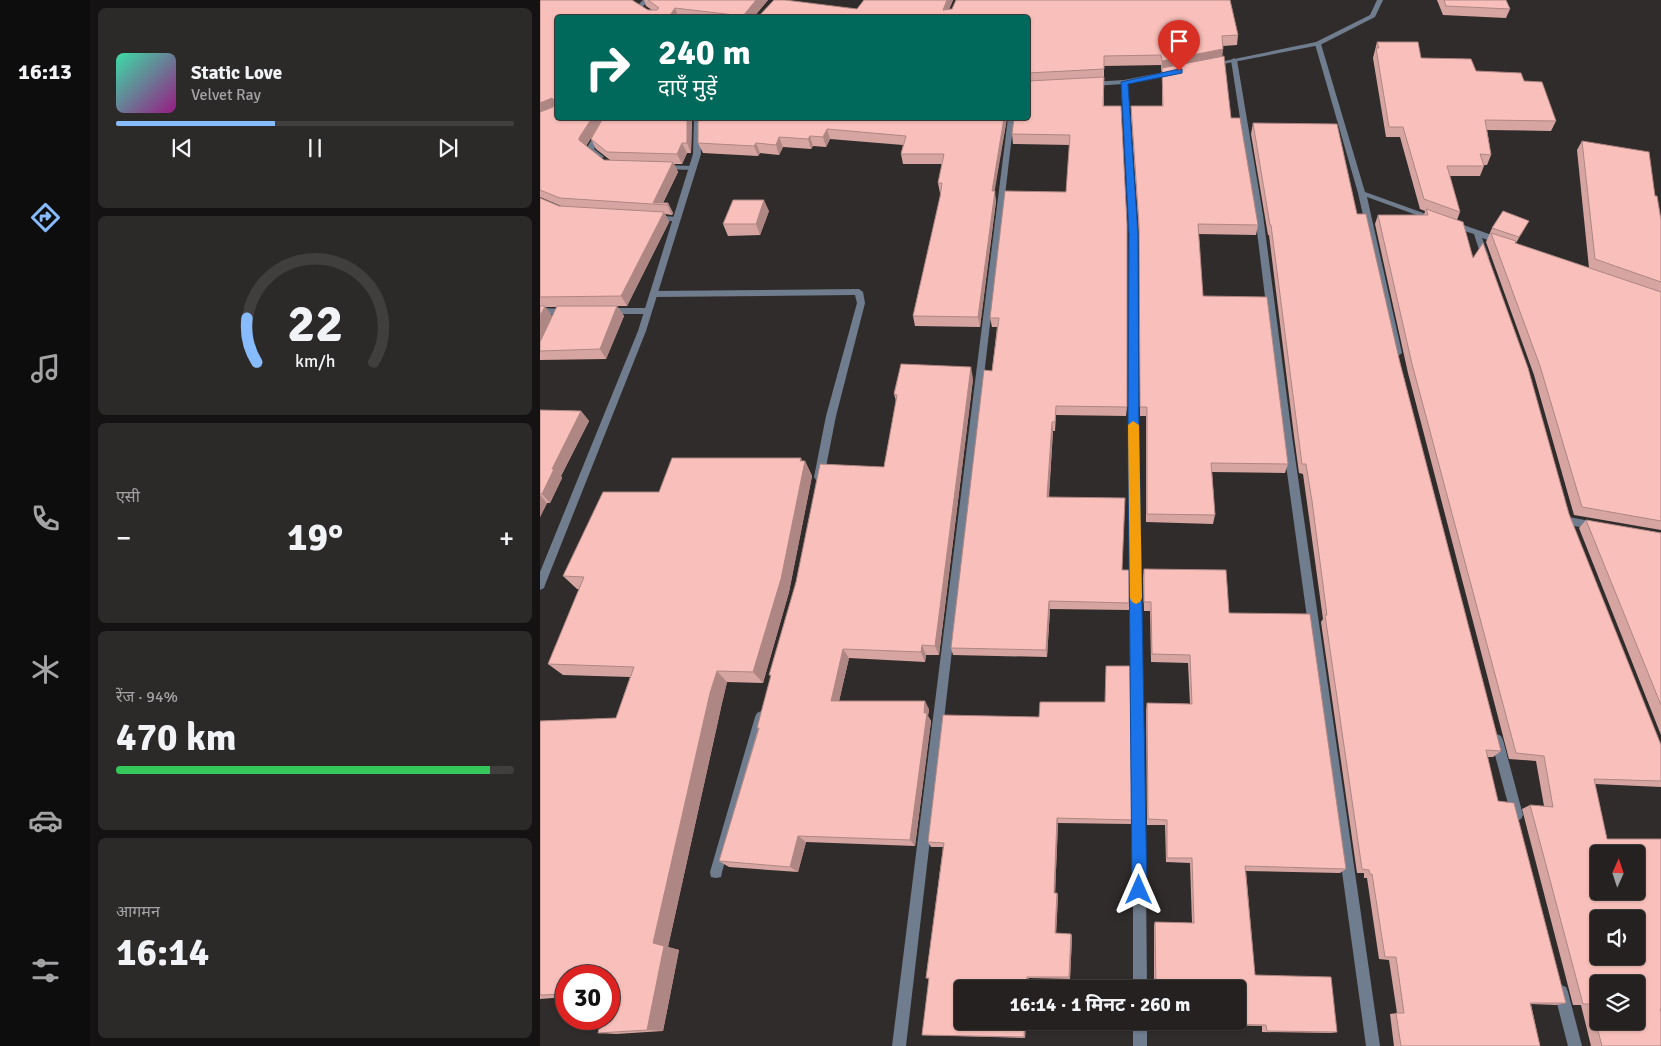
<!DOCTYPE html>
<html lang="hi">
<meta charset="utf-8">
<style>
body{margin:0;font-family:Signika,"Noto Sans Devanagari",sans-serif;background:#2c2929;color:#f1f3f6;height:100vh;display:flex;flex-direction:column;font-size:19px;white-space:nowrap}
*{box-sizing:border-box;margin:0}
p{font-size:16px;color:#a3a3a5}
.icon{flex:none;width:28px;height:28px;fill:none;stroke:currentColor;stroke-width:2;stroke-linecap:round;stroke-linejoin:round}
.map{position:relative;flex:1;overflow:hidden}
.details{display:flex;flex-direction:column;gap:8px;padding:8px;background:#141212;width:450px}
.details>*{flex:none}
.hud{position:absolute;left:15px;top:15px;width:475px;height:105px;border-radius:5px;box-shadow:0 1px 4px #0004,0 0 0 1px #413e3e;background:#00695c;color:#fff;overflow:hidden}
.needle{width:32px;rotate:3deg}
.controls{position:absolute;left:1050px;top:845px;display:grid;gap:10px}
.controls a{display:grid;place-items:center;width:55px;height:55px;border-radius:5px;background:#242120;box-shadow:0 1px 4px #0004,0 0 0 1px #413e3e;font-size:25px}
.speed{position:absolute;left:15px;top:965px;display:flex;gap:10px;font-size:25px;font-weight:700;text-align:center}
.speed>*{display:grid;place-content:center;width:65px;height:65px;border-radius:50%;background:#242120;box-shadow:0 1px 4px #0004,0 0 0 1px #413e3e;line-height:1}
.speed .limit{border:8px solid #d22;background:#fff;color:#111}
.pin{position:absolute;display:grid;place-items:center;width:42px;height:42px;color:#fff;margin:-51px -21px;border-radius:50% 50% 50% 0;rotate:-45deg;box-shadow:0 0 5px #0007}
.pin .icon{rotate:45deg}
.me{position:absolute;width:55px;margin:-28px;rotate:0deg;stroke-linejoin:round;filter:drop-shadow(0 0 4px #0008)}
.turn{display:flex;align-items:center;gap:18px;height:105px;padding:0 20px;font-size:22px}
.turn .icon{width:65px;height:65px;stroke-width:2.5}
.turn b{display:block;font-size:35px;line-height:42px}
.big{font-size:38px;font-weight:700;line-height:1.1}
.details .tile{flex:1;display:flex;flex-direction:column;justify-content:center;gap:8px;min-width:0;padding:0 18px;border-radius:8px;background:#2c2929}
.details .dial{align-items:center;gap:0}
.dial svg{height:130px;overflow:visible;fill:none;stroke:#413e3e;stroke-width:7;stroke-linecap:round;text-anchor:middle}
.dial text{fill:#f1f3f6;stroke:none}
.song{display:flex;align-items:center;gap:15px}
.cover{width:60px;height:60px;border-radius:8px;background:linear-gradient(135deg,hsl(160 70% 55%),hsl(310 70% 35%))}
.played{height:5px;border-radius:2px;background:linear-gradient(90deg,#87bbfc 40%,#413e3e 40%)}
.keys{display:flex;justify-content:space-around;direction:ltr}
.heat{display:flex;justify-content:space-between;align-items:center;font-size:28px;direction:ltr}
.charge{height:8px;border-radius:4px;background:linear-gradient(90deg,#34c759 94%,#413e3e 0)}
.trip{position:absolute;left:414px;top:980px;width:292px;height:50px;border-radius:5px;background:#242120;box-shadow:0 1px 4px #0004,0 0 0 1px #413e3e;font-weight:700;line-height:50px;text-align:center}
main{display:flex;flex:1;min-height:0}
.tab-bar{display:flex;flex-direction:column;width:90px;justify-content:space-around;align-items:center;background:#0e0d0d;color:#a3a3a5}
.tab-bar .icon{width:35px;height:35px}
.tab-bar .on{color:#87bbfc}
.tab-bar b{font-size:22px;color:#f1f3f6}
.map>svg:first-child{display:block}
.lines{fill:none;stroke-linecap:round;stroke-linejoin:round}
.minor{fill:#707d8e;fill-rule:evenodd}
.tertiary{fill:#707d8e;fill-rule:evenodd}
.wall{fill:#d6a5a1;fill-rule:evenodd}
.shaded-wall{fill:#ae8683}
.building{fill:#f9c0bb;stroke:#ae8683;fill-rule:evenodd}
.route{fill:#1a73e8;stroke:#114b97}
.slow{fill:#f59e0b}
</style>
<main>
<nav class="tab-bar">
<b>16:13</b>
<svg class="icon on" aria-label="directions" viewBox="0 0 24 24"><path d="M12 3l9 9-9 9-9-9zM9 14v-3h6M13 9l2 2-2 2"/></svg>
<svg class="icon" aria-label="music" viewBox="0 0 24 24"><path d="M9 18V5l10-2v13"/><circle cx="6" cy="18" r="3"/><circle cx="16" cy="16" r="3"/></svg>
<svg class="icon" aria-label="phone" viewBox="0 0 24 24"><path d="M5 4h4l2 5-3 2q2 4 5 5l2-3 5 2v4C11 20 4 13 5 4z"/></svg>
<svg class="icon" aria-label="climate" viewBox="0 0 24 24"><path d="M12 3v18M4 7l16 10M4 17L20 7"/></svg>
<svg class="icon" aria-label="car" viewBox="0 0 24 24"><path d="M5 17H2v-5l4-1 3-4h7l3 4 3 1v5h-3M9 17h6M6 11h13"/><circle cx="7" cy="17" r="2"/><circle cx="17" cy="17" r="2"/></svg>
<svg class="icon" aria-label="filters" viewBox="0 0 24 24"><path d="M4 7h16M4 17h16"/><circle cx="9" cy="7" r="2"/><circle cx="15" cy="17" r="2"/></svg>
</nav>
<section class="details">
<div class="tile">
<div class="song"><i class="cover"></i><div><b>Static Love</b><p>Velvet Ray</p></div></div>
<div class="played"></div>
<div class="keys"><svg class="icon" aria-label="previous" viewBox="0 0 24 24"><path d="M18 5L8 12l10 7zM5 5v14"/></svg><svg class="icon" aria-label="pause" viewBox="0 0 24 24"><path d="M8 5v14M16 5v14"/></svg><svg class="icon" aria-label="next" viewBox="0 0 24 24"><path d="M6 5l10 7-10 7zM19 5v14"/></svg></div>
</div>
<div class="tile dial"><svg viewBox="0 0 100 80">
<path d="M14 69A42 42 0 1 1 86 69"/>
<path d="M14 69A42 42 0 0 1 8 42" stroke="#87bbfc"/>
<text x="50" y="56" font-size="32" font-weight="700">22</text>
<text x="50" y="72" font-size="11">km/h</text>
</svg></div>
<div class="tile"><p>एसी</p>
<div class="heat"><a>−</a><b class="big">19°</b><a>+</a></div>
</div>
<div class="tile"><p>रेंज · 94%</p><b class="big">470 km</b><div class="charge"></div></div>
<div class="tile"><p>आगमन</p><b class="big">16:14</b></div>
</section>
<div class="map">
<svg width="1121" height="1046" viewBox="0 0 1121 1046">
<rect width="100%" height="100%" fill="#302c2b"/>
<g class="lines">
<!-- minor -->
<g class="minor">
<polygon points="103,0 110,0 101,8 97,8 97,6"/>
<polygon points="778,42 781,44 825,192 900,219 899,221 893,221 827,197 862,353 858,356 854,353 818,193 775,44"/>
<polygon points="694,58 697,60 723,215 752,436 840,1046 826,1046 742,436 715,215 691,60"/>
<polygon points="584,80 587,82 597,234 598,438 605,771 607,989 593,989 593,771 588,438 589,234 581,82"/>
<polygon points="65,118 71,118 54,149 64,157 60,159 46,149"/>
<polygon points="468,118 474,118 366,1046 352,1046"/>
<polygon points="120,165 153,166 157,168 153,170 123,169 120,169"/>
<path d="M110 215 137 217 141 219C134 223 116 221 109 217Z"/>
<polygon points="909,222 915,222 963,239 964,241 960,244 942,238 949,257 948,259 942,259 934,234 909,226"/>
<polygon points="319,289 323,292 325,303 296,416 284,477 282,480 276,480 274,477 286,416 317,303 315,295 113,297 109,294 113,291"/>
<polygon points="0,308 26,309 30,312 26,315 0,314"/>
<polygon points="68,308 108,308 112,311 108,314 68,314 64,311"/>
<polygon points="1029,517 1055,522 1059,523 1060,526 1059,529 1055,530 1029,525 1025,524 1024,521 1025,518"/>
<polygon points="221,711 225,713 227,717 182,872 181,877 176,878 171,877 170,872 215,717 217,713"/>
<polygon points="957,734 961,736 963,740 983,815 981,819 977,821 973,819 971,815 951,740 953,736"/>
<polygon points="1021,985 1026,987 1028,992 1042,1046 1028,1046 1014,992 1016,987"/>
<rect x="593" y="1021" width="14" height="25"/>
</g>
<!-- tertiary -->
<g class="tertiary">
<polygon points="837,0 843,0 835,17 780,45 673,66 670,64 776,42 830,15"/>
<polygon points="634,70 637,72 636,73 584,84 552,86 549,84 552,82 584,80"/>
<polygon points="154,118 160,118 161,154 106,331 5,585 4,588 0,590 0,572 98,331 153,154"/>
</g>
</g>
<!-- wall -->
<g class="wall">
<path d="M0 0 112 10 106 6 104 0H228L213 18H18V118H154H152L151 153H147L142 164H134L138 172 123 203H128L133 213 132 215 125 214 129 222 87 306H77L84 316 66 359 0 360V342L17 307H5L12 316 0 342V198L19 206H21L0 197ZM53 135 51 139 56 149 70 160H64L46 146Z"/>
<polygon points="324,0 413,0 409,9 698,35 697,45 683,46 682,56 691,118 718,225 716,235 658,234 663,296 748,464 745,473 672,472 675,515 673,524 606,522 606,416 600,416 599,234 591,116 591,106 622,106 622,71 621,71 621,65 564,66 564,106 587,407 586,416 516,415 515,431 513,431 509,497 582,570 589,603 589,610 510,609 507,657 413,655 411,648 452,371 457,327 452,327 450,318 526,192 530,145 473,144 472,134 488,118 488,18 317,9"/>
<polygon points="897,0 966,0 970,9 966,18 903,15"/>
<polygon points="837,42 881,58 936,71 984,81 1016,121 1011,131 947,130 951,155 947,165 944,165 944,166 940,176 910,176 920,212 917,220 933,258 1029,514 1121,745 1121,787 1055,784 1067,839 1121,839 1121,1010 1120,1010 1121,1046 1051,1046 1041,1005 1033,1005 982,809 990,805 1004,806 996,761 969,759 868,373 835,224 838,215 884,215 885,211 880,209 860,137 846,137 833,58"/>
<polygon points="158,118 467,118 454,191 456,201 440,327 375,326 373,316 401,193 400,193 398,183 402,164 363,164 361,154 363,145 290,139 286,147 273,146 271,149 243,147 239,155 220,153 218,156 163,153 158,143"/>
<polygon points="713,123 817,214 860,363 961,751 953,757 947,757 958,801 1026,1003 1016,1005 991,1004 1000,1046 854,1046 850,1014 857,1013 849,960 839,959 827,878 824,878 824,873 817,873 781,622 783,619 768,510 763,474 759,473 754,436 729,235 728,235 711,134"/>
<polygon points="1042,141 1115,196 1121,220 1121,530 1034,515 994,375 946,242 952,228 986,226 976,243 975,243 1049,268 1037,150"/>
<polygon points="229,211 220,235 188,236 183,224"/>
<polygon points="433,379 399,655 386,655 385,662 309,658 299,701 389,709 388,716 391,721 375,846 266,842 258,872 189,867 179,861 218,729 217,728 231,676 229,675 344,467 356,401 354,394"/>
<polygon points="0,410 41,411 49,421 21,476 22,478 10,503 7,503 0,517"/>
<polygon points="262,461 265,461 272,476 249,592 223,683 187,682 182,703 128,947 139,950 123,1031 76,1034 58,1033 69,1019 69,976 26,976 26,997 0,999 0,721 76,718 90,677 23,675 8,664 39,589 37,589 23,576 119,492"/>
<polygon points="1046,520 1121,533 1121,735 1039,528"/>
<polygon points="604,569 689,613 806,869 800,873 706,871 715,975 797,1032 791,1033 722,1032 722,1026 615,1024 615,1021 698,1021 698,989 614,989 614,925 615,922 652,923 650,863 626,862 625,825 607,825 606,710 607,703 650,704 648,663 611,662 610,611 604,611 603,578"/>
<polygon points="403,715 592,820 591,824 518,823 515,893 517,893 518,896 516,933 531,934 532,937 530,979 489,978 422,1021 486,1021 485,1038 382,1035 389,979 386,978 403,847 391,847 388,842"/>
</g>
<!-- shaded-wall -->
<g class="shaded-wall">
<polygon points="216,0 228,0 213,18 203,18 203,16"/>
<polygon points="407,0 413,0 406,18 403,10"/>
<polygon points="135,8 139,18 128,18"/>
<polygon points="683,49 682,59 621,71 622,61"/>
<polygon points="12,98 17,108 0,115 0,103"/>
<polygon points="52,118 64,118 44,148 39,140 39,138"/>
<polygon points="147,118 154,118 152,118 151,153 147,143"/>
<polygon points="464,118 467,118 453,201 452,191"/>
<polygon points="287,129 290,139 286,147 283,137"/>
<polygon points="270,136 273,146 271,149 268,139"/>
<polygon points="239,137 243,147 239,155 236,145"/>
<polygon points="142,143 147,153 142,164 137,154"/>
<polygon points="216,143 220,153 218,156 214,146"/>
<polygon points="133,162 138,172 122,205 113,203"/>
<polygon points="455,191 456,201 440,327 438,317"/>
<polygon points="224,200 229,211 220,235 216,224"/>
<polygon points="128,203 133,213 132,215 127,205"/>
<polygon points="124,212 129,222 87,306 81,296"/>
<polygon points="5,306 12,316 0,342 0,316"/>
<polygon points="77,306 84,316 66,359 60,349"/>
<polygon points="431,367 433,379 399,655 395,646"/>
<polygon points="41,411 49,421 21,476 22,478 10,503 2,494 12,469"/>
<polygon points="512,422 513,431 508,505 507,497"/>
<polygon points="261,458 264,465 265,461 272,476 249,592 223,683 213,672"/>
<polygon points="0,495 7,503 0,517"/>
<polygon points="509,601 510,609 507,657 506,650"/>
<polygon points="382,645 386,655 385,662 381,652"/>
<polygon points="303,649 309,658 297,710 291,701"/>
<polygon points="177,671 187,682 182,703 128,947 139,950 123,1031 107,1030 113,943 170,693"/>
<polygon points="385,701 389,709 388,716 391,721 375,846 370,840"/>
<polygon points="517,818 518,823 515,896 514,893"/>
<polygon points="258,836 266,842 258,872 250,867"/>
<polygon points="517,893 518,896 516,936 515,933"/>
<polygon points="531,934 532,937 530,979 529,977"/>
<polygon points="487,977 489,978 488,989 487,989"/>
<polygon points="485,1021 486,1021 485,1038 484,1037"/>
</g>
<!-- building -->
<g class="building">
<polygon points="0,0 92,0 108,10 117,10 119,8 108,0 216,0 203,16 135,8 128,18 18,18 18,118 52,118 39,138 39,140 64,160 133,162 113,203 128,203 127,205 20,198 0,190 0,112 13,107 14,100 12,98 0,103"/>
<polygon points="234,0 245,0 317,9 324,0 407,0 403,10 412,9 416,0 690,0 698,35 682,36 683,49 622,61 621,55 564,56 564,69 488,73 488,18 217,18"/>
<polygon points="904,0 966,0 970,9 906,6"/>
<polygon points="837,42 878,42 881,58 931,59 936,71 981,73 984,81 1002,82 1016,121 945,120 951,155 940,154 944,166 907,166 920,212 884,199 863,127 849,127 836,48 839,48"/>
<polygon points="684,56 691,118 700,118 718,225 658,224 663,296 727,297 748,464 671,463 675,515 607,514 607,407 600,407 599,224 591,106 623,106 622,68"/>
<polygon points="564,77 563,106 581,106 587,224 587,407 516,406 515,422 512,422 507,497 585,498 582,570 589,570 589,603 509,601 506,650 411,648 444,370 452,371 459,318 450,318 465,191 526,192 530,135 472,134 474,118 488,118 488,81"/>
<polygon points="63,118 147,118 147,143 142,143 137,154 67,152 51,139"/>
<polygon points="158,118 464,118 452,191 455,191 438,317 373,316 400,197 402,183 398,183 404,154 361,154 366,136 287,129 283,137 270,136 268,139 239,137 236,145 216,143 214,146 158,143"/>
<polygon points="713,123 797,124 817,214 826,214 860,363 961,751 946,750 958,801 974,803 1026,1003 990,1003 1000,1046 861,1046 856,1013 864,1013 856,957 845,957 832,874 830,874 829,870 822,869 785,615 787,615 772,501 766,464 762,464 757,426 731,225 730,225"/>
<polygon points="1042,141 1109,152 1115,196 1117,196 1121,220 1121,282 1055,259"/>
<polygon points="0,198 19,206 124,212 81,296 0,297"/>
<polygon points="193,200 224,200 216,224 183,224"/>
<path d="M886 209 923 222 933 258 943 243 988 368 1029 514 1121 745V781L1054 779 1067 839H1121V1009H1120L1121 1012V1046H1062L1051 1004H1043L990 805 1013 807 1004 756 976 753 872 364 838 215H888ZM1059 854H1096V891H1059ZM1059 919H1096V956H1059ZM1059 984H1096V1021H1059Z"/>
<polygon points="963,211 989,221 979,237 952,228"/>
<polygon points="951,233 976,241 975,243 1121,292 1121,521 1042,507 1000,366"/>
<polygon points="0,306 5,306 0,316"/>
<polygon points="17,306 77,306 60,349 0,351 0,342"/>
<polygon points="361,364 431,367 395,646 382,645 381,652 303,649 291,701 385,701 384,713 387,713 370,840 258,836 250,867 179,861 219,728 217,728 231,675 229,675 256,582 280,464 344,467 357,395 354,394"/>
<polygon points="0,410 41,411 12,469 14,469 2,494 0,494"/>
<polygon points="132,458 261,458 260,461 265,461 241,579 213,672 177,671 170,693 113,943 124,946 107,1030 58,1033 61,1019 69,1019 69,976 26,976 26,994 0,995 0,721 76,718 94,667 8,664 44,577 23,576 63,492 119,492"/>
<polygon points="1046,520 1121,533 1121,705"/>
<polygon points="604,569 686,570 689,613 770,614 806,869 705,866 715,975 791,977 797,1032 727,1031 726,1025 616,1023 616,1021 698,1021 698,989 616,989 615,922 654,923 652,858 627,858 627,820 608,819 607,703 652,704 650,655 612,654 611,602 604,602"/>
<polygon points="566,666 590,666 592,820 517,818 514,893 517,893 515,933 531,934 529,977 487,977 487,989 422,989 422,1021 485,1021 484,1037 382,1035 389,978 386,978 404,843 388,842 403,715 499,717 500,702 565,702"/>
</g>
<!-- route -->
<polygon class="route" points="639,69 642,69 642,73 588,84 598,234 599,438 607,890 604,895 599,897 594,895 592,890 588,438 589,234 581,82"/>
<!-- slow -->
<polygon class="slow" points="593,421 599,425 602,598 600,602 596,604 592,602 590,598 588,425"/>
</svg>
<div class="controls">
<a><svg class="needle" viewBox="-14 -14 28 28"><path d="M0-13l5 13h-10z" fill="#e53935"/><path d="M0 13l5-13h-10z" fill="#a3a3a5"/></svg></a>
<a><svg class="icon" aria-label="sound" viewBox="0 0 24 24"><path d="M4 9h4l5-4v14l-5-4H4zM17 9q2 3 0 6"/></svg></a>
<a><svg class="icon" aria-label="layers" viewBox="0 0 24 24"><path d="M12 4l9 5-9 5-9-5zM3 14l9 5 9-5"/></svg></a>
</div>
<div class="speed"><div class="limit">30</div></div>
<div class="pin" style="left:639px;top:71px;background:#d93025"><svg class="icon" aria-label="arrive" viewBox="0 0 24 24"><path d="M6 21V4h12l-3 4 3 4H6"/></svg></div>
<svg class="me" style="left:599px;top:890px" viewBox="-20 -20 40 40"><path d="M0-17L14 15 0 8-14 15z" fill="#1a73e8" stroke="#fff" stroke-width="4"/></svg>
<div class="trip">16:14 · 1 मिनट · 260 m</div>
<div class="hud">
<div class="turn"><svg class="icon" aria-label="right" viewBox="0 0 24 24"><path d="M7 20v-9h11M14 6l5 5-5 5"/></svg><div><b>240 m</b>दाएँ मुड़ें</div></div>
</div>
</div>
</main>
